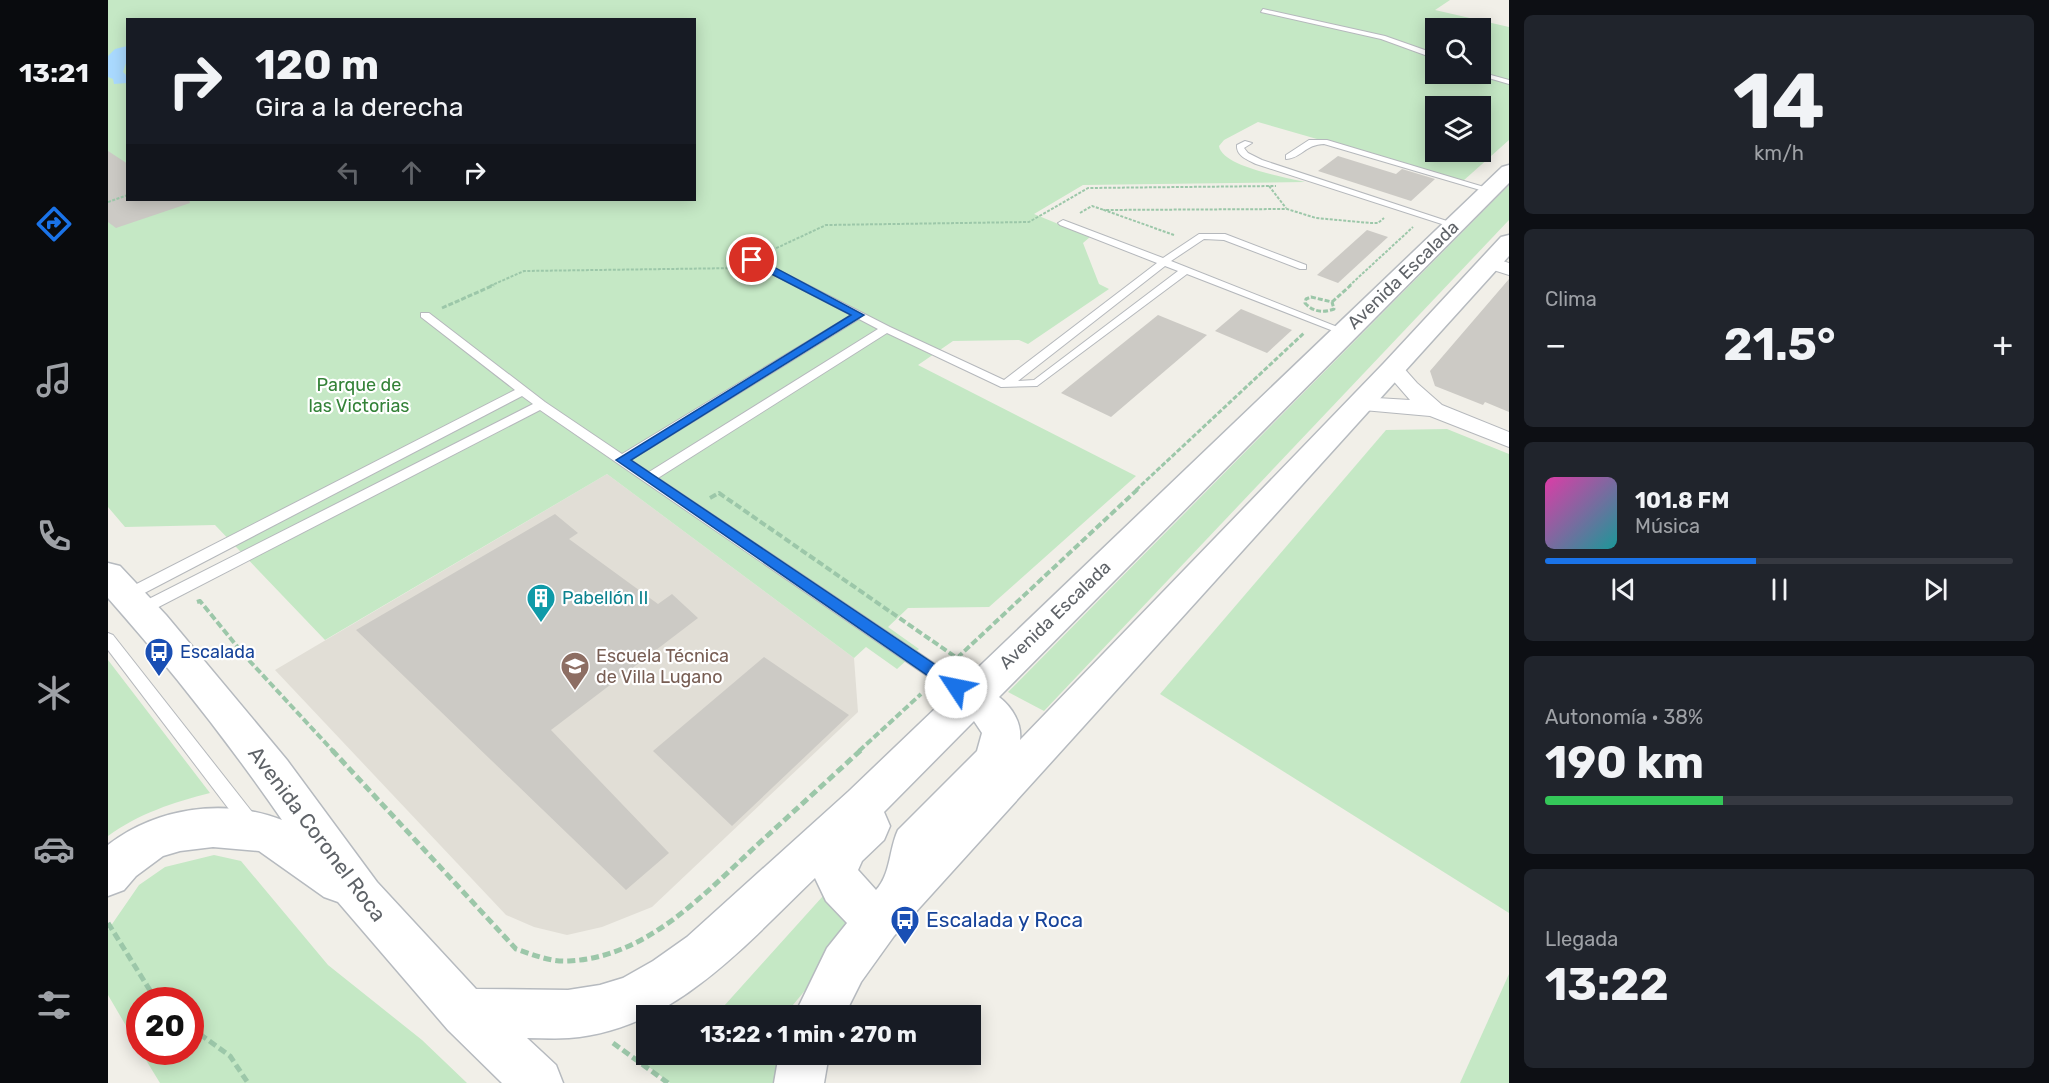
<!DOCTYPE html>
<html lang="es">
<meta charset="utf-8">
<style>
body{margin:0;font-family:Rubik,sans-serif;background:#20242c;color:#f1f3f6;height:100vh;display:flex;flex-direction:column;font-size:22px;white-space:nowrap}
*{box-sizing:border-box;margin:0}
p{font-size:20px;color:#9ea1a6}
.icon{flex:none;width:33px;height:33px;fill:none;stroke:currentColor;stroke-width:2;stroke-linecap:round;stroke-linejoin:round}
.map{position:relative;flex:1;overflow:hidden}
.details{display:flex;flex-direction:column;gap:15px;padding:15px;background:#0d0f14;width:540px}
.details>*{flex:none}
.guide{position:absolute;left:18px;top:18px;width:570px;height:183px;border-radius:0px;box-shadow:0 3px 15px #0003;background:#171b24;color:#f1f3f6;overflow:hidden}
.buttons{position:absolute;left:1317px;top:18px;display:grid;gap:12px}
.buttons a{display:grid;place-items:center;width:66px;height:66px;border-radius:0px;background:#171b24;box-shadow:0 3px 15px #0003;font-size:30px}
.speed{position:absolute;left:18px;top:987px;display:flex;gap:12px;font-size:30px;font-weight:700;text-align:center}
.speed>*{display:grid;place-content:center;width:78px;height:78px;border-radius:50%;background:#171b24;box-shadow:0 3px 15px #0003;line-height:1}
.speed .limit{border:9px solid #d22;background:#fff;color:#111}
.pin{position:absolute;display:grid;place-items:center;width:51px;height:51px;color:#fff;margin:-26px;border:3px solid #fff;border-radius:50%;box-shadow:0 2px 6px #0007}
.me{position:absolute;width:66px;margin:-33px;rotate:304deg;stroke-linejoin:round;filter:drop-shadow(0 0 4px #0008)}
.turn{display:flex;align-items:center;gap:21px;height:126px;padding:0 30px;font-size:27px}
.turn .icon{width:78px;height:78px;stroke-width:2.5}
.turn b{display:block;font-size:42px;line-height:51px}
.lanes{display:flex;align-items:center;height:57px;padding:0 30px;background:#0003;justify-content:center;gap:30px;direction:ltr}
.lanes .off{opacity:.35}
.big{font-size:45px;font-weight:700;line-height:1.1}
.details .card{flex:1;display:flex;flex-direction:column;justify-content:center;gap:9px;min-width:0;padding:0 21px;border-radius:9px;background:#20242c}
.details .dial{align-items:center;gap:0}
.dial b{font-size:78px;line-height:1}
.song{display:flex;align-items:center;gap:18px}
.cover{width:72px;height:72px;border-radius:9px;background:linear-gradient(135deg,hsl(320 70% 55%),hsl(180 70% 35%))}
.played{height:6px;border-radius:3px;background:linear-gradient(90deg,#1a73e8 45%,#363941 45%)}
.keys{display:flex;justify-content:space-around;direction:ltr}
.heat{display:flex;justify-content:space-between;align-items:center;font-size:33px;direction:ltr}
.charge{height:9px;border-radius:4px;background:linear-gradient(90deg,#34c759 38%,#363941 0)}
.trip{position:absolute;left:528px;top:1005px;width:345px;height:60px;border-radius:0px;background:#171b24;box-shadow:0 3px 15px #0003;font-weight:700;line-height:60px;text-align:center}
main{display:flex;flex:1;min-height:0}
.dock{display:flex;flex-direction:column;width:108px;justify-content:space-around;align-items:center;background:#090b0e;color:#9ea1a6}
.dock .icon{width:42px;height:42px}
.dock .current{color:#1a73e8}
.dock b{font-size:27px;color:#f1f3f6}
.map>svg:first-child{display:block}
.education{fill:#e1ded6}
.green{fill:#c5e8c5;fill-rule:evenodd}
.water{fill:#aadaff}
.building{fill:#cccac5}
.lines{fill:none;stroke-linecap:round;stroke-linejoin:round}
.service-casing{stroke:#b5b8bc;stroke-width:2}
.minor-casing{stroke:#b5b8bc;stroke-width:2}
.secondary-casing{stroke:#b6babf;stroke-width:3}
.path-far3{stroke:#9cc7a9;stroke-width:2;stroke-dasharray:3 1.5;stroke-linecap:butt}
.path-far2{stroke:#9cc7a9;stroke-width:3;stroke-dasharray:5 2;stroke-linecap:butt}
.path-far1{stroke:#9cc7a9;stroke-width:4;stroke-dasharray:7 3;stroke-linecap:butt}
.path{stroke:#9cc7a9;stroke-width:5;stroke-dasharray:8 4;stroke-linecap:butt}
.service{fill:#fff;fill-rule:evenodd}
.minor{fill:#fff;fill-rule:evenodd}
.secondary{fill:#fff;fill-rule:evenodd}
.route{fill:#1a73e8;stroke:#114b97;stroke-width:1.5}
.labels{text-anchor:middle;stroke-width:4.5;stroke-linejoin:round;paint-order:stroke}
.street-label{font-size:18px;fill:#5f6368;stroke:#fff}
.park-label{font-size:18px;fill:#348238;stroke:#fff}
.culture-label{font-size:18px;fill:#0d838f;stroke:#fff;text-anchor:start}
.transit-label{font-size:18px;fill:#164399;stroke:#fff;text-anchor:start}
.education-label{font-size:18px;fill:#785e54;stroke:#fff;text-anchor:start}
.near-street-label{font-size:21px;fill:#5f6368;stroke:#fff}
.near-transit-label{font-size:21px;fill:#164399;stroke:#fff;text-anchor:start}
</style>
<main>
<nav class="dock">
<b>13:21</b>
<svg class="icon current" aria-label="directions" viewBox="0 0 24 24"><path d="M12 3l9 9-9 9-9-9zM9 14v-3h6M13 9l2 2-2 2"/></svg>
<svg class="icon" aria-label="music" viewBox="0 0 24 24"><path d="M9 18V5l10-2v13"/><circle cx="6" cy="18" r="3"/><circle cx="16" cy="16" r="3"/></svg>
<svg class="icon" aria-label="phone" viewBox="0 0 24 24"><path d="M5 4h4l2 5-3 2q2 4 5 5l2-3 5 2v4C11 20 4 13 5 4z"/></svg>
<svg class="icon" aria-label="climate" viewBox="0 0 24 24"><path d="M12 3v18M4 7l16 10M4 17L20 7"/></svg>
<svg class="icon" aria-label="car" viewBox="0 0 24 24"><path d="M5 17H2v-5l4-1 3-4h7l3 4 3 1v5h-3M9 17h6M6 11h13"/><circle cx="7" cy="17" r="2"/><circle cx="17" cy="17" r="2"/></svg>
<svg class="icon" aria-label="filters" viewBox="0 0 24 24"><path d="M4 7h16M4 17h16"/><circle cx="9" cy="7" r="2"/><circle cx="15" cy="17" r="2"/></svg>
</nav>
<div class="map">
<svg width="1401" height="1083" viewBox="0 0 1401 1083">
<rect width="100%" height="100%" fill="#f1efe8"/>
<!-- education -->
<polygon class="education" points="499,474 746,658 750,712 544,907 494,927 459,935 426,927 398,915 167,670"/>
<!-- green -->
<g class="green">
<path d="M0 0H1342L1327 10 1401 27V140L1355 181 1150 122 1116 140 1111 146C1114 167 1178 177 1197 182L975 185 926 214 982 237 975 243 991 284 1001 289 920 344 911 340 845 341 810 365 1028 476 881 607 800 608 780 627 811 649 789 669 758 647 746 658 499 474 217 640 107 525 17 527 0 507ZM20 20H586V200H20ZM1328 28H1372V74H1328ZM1328 106H1372V152H1328Z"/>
<polygon points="1401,185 1401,220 936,711 900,692"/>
<polygon points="1339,429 1401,454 1401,913 1052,694 1278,430"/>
<path d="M0 660 102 793C66 802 30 814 0 836Z"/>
<polygon points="106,855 133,861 220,965 314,1040 359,1083 52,1083 33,1052 82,1052 82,1000 32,1000 31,1048 0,995 0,930 31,885 57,867"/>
<polygon points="715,896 752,924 680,1011 679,1015 607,1016"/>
<polygon points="1401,974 1401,1083 1352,1083"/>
<polygon points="551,1055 673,1055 669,1083 562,1083 537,1064"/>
</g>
<!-- water -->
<polygon class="water" points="19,46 19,60 15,72 19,76 19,83 6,84 5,79 0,77 0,56 7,49"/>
<!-- building -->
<g class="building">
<polygon points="0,151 20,164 20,200 81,200 82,203 8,228 0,222"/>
<polygon points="1230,156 1288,174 1294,169 1327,179 1303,201 1210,171"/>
<polygon points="1259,230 1280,237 1230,283 1209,275"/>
<polygon points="1401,279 1401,412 1377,402 1375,405 1327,386 1322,371"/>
<polygon points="1133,309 1184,330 1159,353 1107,331"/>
<polygon points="1050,315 1099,335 1003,417 953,393"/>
<polygon points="447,514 470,533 461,539 550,604 564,594 590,618 443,730 561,853 518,890 248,630"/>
<polygon points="656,657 741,715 624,826 545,751"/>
</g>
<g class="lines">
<!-- service casing -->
<g class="service-casing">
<g id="service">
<polygon points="1155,9 1277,36 1328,54 1328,59 1273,39 1153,12"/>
<polygon points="1372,72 1401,80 1401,84 1367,74"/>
<path d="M1201 140H1219L1386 190 1379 192 1216 144C1198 144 1192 159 1178 159V155Z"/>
<path d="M1137 141 1144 143 1136 148 1140 153 1154 160 1351 225 1343 227 1148 164C1140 160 1128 156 1129 145Z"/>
<path d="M955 220 1055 258 1091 234H1117L1198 265V269H1192L1116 240 1096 239 1063 261 1242 332 1237 335 1233 334 1079 274 929 386 893 387 779 333 550 478 869 692 871 697 869 702 863 703 857 702 432 410 37 614H27L25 610 27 606 425 404 414 396 23 600H13L11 596 13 592 407 390 313 317V313H321L437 402 514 454 743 315 641 262V258H647L782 327 896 380 1049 263 952 225 950 223ZM1057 266 1070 271 926 380 910 381ZM751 319 770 329 541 472 523 460Z"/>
<polygon points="0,633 5,635 148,817 151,823 148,829 142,831 136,829 0,650"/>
</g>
</g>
<!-- minor casing -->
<g class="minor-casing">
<g id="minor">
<polygon points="1382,257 1401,263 1401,275 1376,267 1373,263 1376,259"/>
<polygon points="1286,363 1293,365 1309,383 1334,405 1401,432 1401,447 1322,416 1244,409 1241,404 1244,399 1252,397 1302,400 1275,369 1279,365"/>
</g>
</g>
<!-- secondary casing -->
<g class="secondary-casing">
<g id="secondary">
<path d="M1401 165V183L891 697C904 707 914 723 912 740L1276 363 1393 237 1401 235V256L786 936 753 982 736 1016H686L719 948 739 923 718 901 707 878C635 947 565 1030 461 1038 447 1039 433 1038 419 1038L448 1065 455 1083H394L340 1030 230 902 216 897 151 851 105 847 72 851 55 856 28 876 16 890 0 896V845C49 807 117 798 174 820 121 743 62 668 0 598V563L12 566 58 615 179 760 269 882 368 989 460 990 492 985 515 978 545 961 579 937 741 791 1394 167ZM866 721 874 733 869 751 790 830C781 849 783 874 768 890L750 870 754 861 776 840 782 826 776 812Z"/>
<polygon points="671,1054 721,1054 716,1083 666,1083"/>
</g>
</g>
<!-- path-far3 -->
<g class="path-far3">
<polyline points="1161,186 1178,208"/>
<polyline points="0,202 20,195"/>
<polyline points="972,213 984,206 996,210"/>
<polyline points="1066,235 996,210 1179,209 1208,218 1262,223 1270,223 1276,218"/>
<polyline points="660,252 718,225 921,222 980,188 1168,186"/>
<polyline points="382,286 416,271 634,268"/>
<polyline points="1241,286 1305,227"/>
</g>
<!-- path-far2 -->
<g class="path-far2">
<path d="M1203 297 1224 302 1226 309C1215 313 1205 312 1197 303L1198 299Z"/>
<polyline points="1224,302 1243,285"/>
<polyline points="334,308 386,285"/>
<polyline points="1028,490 1196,333"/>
</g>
<!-- path-far1 -->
<g class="path-far1">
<polyline points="602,498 611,493 849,658 1030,489"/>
<polyline points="89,602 92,601 137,656 225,751"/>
<polyline points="751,751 813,694"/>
</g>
<!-- path -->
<g class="path">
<path d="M224 750 408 949C426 955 442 962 461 961 539 957 595 895 648 846 683 814 718 782 753 750"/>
<polyline points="0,923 48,1000"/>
<polyline points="82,1027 122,1056 140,1083"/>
<polyline points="505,1043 560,1083"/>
</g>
<!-- service -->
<use href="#service" class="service"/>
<!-- minor -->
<use href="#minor" class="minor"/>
<!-- secondary -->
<use href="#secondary" class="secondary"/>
</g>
<!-- route -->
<polygon class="route" points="640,257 647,257 756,315 523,460 853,682 855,687 853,691 848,693 842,691 508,460 743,315 640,262"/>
<!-- icons -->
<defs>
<g id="building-pin" transform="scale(1.5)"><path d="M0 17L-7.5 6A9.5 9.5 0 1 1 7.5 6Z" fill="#0f9aa8" stroke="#fff"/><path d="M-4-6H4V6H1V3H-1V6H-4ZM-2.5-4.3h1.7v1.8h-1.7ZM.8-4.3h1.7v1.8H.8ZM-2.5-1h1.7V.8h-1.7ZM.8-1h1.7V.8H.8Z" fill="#fff"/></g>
<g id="bus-pin" transform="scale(1.5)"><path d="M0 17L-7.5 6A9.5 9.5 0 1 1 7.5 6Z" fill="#1a4fb4" stroke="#fff"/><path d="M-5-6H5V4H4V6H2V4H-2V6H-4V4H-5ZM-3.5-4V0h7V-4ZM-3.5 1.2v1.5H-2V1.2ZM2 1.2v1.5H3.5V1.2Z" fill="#fff"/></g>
<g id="school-pin" transform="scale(1.5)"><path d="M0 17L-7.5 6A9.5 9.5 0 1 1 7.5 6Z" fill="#8d6e63" stroke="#fff"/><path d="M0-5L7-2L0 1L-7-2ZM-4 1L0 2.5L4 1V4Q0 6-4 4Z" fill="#fff"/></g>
</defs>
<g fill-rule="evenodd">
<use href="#building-pin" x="433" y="598"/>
<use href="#bus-pin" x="51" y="652"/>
<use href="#school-pin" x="467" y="666"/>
<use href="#bus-pin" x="797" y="920"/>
</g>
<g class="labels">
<!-- street labels -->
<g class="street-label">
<text transform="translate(1295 275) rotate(-44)" y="6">Avenida Escalada</text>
<text transform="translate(947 615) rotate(-44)" y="6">Avenida Escalada</text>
</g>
<!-- park labels -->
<g class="park-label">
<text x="251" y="391">Parque de<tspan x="251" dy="21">las Victorias</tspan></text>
</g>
<!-- culture labels -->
<g class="culture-label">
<text x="454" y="604">Pabellón II</text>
</g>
<!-- transit labels -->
<g class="transit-label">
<text x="72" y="658">Escalada</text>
</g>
<!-- education labels -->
<g class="education-label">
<text x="488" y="662">Escuela Técnica<tspan x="488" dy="21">de Villa Lugano</tspan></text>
</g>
<!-- near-street labels -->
<g class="near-street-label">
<text transform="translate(209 834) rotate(53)" y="7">Avenida Coronel Roca</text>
</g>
<!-- near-transit labels -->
<g class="near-transit-label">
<text x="818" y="927">Escalada y Roca</text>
</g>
</g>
</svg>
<div class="buttons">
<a><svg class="icon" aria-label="search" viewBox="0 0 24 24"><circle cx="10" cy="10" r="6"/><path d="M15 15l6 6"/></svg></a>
<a><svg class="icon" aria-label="layers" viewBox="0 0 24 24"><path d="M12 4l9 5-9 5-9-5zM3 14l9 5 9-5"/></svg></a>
</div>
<div class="speed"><div class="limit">20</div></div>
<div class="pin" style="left:644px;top:260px;background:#d93025"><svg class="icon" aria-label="arrive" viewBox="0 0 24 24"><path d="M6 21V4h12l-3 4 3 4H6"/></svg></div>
<svg class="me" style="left:848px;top:687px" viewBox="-20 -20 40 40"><circle r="19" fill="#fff"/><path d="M0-13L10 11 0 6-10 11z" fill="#1a73e8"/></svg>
<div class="trip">13:22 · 1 min · 270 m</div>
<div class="guide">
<div class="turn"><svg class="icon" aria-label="right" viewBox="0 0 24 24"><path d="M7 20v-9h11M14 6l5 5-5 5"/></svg><div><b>120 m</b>Gira a la derecha</div></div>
<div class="lanes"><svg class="icon off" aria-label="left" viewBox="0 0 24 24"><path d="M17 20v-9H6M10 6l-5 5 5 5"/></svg><svg class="icon off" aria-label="ahead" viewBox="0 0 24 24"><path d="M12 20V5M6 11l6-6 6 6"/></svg><svg class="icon" aria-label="right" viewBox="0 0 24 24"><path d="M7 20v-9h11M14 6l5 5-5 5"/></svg></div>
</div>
</div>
<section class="details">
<div class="card dial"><b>14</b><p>km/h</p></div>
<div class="card"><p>Clima</p>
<div class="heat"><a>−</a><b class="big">21.5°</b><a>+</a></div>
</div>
<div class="card">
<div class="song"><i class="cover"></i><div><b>101.8 FM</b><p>Música</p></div></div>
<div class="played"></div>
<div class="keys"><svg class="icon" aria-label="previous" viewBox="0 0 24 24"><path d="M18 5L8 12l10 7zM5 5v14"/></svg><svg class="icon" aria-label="pause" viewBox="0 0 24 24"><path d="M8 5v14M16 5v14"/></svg><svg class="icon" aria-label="next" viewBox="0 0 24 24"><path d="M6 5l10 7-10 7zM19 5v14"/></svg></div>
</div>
<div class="card"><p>Autonomía · 38%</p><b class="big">190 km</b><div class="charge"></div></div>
<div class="card"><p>Llegada</p><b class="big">13:22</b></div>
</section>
</main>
